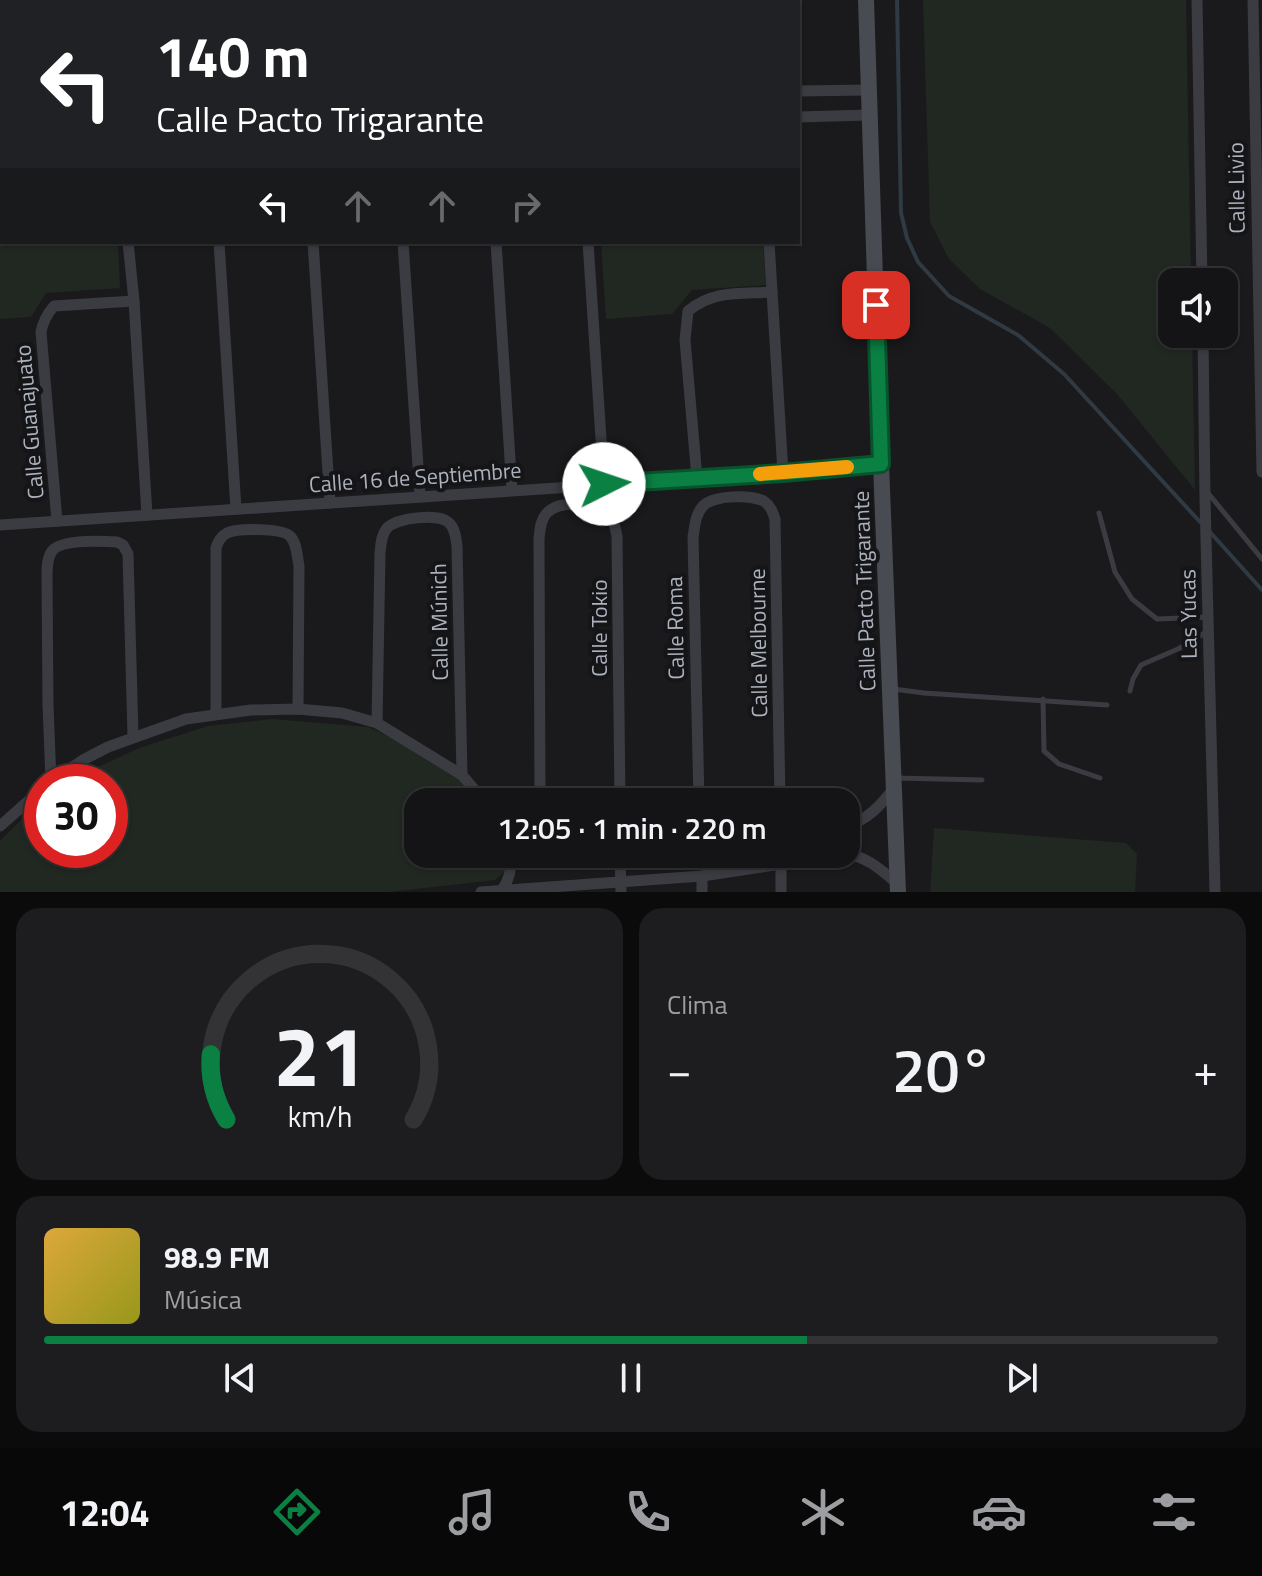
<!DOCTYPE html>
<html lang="es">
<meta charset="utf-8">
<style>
body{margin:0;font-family:"Titillium Web",sans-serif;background:#1d1d1f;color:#f1f3f6;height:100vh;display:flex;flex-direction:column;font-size:30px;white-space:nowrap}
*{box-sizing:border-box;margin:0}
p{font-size:26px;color:#9d9ea1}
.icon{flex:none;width:44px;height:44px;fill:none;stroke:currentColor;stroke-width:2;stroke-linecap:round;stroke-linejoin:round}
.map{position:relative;height:892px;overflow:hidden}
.panel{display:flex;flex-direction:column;gap:16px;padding:16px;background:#0b0b0c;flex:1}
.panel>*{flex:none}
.hud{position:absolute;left:0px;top:0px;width:800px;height:244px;box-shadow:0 2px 6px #0004,0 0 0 2px #333335;background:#202124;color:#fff;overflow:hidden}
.fabs{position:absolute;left:1158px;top:268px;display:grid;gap:16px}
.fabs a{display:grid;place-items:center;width:80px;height:80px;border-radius:16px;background:#141416;box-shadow:0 2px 6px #0004,0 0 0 2px #333335;font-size:40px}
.speed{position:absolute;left:24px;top:764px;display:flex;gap:16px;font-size:40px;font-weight:700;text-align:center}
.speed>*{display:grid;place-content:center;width:104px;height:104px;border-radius:50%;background:#141416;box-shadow:0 2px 6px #0004,0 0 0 2px #333335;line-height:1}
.speed .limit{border:12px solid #d22;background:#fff;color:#111}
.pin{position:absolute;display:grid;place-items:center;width:68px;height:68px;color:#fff;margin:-34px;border-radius:16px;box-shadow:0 4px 12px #0006}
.me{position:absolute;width:88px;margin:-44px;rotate:86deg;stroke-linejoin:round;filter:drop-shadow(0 0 6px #0008)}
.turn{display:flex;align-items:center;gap:28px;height:168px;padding:0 24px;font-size:36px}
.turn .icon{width:104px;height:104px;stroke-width:2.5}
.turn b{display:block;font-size:56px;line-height:68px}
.lanes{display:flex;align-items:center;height:76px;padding:0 24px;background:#0003;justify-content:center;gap:40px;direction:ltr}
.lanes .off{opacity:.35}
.big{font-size:60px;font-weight:600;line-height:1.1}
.panel .card{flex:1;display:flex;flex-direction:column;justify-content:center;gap:12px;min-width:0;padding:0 28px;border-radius:24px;background:#1d1d1f}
.panel .dial{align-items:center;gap:0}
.dial svg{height:208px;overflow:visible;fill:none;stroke:#333335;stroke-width:7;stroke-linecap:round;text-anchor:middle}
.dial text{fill:#f1f3f6;stroke:none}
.song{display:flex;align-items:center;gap:24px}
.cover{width:96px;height:96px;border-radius:12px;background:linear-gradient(135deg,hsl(40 70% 55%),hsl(60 70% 35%))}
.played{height:8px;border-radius:4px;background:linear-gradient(90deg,#0b8043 65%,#333335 65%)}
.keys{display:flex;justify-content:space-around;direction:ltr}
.heat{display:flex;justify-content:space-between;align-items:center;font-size:44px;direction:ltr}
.panel .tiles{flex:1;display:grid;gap:16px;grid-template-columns:1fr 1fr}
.card:last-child{grid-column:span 2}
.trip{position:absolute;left:404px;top:788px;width:456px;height:80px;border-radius:24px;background:#141416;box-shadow:0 2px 6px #0004,0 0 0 2px #333335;font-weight:600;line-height:80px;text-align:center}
.tabs{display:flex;height:128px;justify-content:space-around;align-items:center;background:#080809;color:#9d9ea1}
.tabs .icon{width:56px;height:56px}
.tabs .on{color:#0b8043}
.tabs b{font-size:36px;color:#f1f3f6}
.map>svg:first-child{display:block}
.green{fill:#202821}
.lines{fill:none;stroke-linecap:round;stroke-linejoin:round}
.stream{stroke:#2f3a42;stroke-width:4}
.lane{stroke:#3b3c42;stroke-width:5}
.street{stroke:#3b3c42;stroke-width:11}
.secondary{stroke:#494b52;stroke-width:16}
.route-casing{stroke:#07532c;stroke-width:20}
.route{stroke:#0b8043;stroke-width:14}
.slow{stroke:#f59e0b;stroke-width:14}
.labels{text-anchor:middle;stroke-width:8;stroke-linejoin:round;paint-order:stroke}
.street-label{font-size:22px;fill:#acb2bd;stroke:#151518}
</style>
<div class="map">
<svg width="1262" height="892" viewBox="0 0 1262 892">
<rect width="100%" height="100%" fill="#1a1a1d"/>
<!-- green -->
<g class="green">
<polygon points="923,0 1186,0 1191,282 1172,282 1172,334 1192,334 1195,490 1117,394 1050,328 980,289 949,259 930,222"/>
<polygon points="0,148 2,148 2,242 118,242 120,288 46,293 31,317 0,319"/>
<polygon points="601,242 763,242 766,285 692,290 672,314 606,319"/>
<polygon points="272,719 368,727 419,750 462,778 478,802 418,802 418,854 503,854 505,859 504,872 495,880 389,892 0,892 0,841 35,806 42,802 42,850 110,850 110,782 72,782 85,773 139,748 208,726"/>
<polygon points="934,828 1126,843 1137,854 1135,892 930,892"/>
</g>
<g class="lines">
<!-- stream -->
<g class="stream">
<polyline points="897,0 901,213 907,238 918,262 949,296 1018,335 1064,374 1201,523"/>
<polyline points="1210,532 1262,590"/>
</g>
<!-- lane -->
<g class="lane">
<polyline points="1208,493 1262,559"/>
<polyline points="1099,513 1115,572 1132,599 1157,619 1207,617"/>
<polyline points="893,689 924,693 1107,705"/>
<polyline points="1130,691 1133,679 1141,665 1178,649 1208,631"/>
<polyline points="1043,699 1044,751 1059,764 1100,778"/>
<polyline points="895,778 982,780"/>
</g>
<!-- street -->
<g class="street">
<polyline points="30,0 30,2"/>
<polyline points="113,0 114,2"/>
<polyline points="194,0 194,2"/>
<polyline points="274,0 274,2"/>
<polyline points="357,0 357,2"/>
<polyline points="438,0 438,2"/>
<polyline points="523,0 523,2"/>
<polyline points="1197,0 1202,282"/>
<polyline points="1253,0 1262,472"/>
<polyline points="699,2 780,0"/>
<polyline points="798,91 868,90"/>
<polyline points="0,100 2,100"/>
<polyline points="798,117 869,115"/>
<polyline points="0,134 2,134"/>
<polyline points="128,242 134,301 147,515"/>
<polyline points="219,242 236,509"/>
<polyline points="313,242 330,503"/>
<polyline points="403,242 420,496"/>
<polyline points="496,242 512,490"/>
<polyline points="588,242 604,484"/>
<polyline points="769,242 783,473"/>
<polyline points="1203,334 1205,499 1215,892"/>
<path d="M697 478 685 340 688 311C714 290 740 294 772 292"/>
<path d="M57 521 41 332C43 321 47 314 54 306L134 301"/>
<polyline points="0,525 783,473 881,464"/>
<path d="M216 714V548C218 542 220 537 227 533 237 528 282 528 290 536 297 543 297 556 299 566L298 709"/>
<path d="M377 723 380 553C381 544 381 535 387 528 396 518 438 513 448 522 455 527 456 538 457 546L462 775"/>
<path d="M51 781 48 705 47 576C47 568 47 558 52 551 61 539 102 541 117 542L123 545 128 554 133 736"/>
<polyline points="50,782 83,760 108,747 186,719 251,710 298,709 342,713 377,723 462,775 485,802"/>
<path d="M540 802 539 539C540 530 540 521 546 514 558 500 593 502 607 513 614 519 615 527 617 536L620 802"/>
<path d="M699 802 693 537C695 526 695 515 703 506 712 495 754 494 765 502 771 506 773 513 775 519L780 802"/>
<polyline points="0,826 42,789"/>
<path d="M846 826C868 820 881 805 894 788"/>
<polyline points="604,854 620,856 637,854"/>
<polyline points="620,854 621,892"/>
<polyline points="781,854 781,892"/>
<path d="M845 854C867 856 881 870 898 884"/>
<path d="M501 891C510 879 512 869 509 854"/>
<polyline points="481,892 702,876 781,864 828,854"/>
<polyline points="702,892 702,876"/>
</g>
<!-- secondary -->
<polyline class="secondary" points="866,0 881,464 898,892"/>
</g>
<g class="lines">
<!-- route casing -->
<g class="route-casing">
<polyline id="route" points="604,484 783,473 881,464 876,305"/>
</g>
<!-- route -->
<use href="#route" class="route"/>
<!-- slow -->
<polyline class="slow" points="760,474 847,467"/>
</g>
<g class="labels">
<!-- street labels -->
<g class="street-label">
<text transform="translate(1236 188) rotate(-91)" y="8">Calle Livio</text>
<text transform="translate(29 422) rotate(-95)" y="8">Calle Guanajuato</text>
<text transform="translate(415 477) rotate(-4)" y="8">Calle 16 de Septiembre</text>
<text transform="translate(864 591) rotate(-92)" y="8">Calle Pacto Trigarante</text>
<text transform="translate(1188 614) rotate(-91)" y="8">Las Yucas</text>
<text transform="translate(439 622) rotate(-91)" y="8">Calle Múnich</text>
<text transform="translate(599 628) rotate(-90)" y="8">Calle Tokio</text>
<text transform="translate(675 628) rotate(-91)" y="8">Calle Roma</text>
<text transform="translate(758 643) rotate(-91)" y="8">Calle Melbourne</text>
</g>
</g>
</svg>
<div class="fabs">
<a><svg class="icon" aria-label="sound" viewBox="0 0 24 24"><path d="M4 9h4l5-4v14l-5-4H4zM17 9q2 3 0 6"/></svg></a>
</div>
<div class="speed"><div class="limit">30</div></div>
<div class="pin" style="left:876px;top:305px;background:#d93025"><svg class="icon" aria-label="arrive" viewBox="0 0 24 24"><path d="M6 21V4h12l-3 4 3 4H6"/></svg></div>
<svg class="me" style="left:604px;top:484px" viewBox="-20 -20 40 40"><circle r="19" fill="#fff"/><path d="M0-13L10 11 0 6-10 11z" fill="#0b8043"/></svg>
<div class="trip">12:05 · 1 min · 220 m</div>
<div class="hud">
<div class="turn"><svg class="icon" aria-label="left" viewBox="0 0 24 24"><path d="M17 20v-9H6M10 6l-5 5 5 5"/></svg><div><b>140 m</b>Calle Pacto Trigarante</div></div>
<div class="lanes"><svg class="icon" aria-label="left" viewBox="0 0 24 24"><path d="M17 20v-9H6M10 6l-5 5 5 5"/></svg><svg class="icon off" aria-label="ahead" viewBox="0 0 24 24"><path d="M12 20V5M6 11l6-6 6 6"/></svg><svg class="icon off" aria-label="ahead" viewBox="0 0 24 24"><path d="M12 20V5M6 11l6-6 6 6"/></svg><svg class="icon off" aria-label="right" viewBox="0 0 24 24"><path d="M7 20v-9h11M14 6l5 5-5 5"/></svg></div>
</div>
</div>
<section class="panel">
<div class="tiles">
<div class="card dial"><svg viewBox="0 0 100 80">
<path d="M14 69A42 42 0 1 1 86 69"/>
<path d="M14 69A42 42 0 0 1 8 44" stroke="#0b8043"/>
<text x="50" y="56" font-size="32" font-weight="700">21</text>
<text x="50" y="72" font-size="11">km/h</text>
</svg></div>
<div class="card"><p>Clima</p>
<div class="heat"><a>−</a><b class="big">20°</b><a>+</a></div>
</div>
<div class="card">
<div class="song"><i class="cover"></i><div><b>98.9 FM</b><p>Música</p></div></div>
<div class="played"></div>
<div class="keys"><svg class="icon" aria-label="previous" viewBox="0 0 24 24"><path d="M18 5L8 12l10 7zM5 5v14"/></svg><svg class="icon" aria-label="pause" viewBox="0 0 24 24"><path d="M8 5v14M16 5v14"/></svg><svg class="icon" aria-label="next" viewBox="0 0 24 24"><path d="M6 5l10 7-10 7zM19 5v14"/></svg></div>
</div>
</div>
</section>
<nav class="tabs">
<b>12:04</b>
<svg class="icon on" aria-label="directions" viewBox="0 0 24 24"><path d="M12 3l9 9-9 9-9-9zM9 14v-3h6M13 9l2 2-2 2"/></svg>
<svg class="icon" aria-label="music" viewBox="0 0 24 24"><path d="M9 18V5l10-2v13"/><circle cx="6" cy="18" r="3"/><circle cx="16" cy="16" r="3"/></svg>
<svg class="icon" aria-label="phone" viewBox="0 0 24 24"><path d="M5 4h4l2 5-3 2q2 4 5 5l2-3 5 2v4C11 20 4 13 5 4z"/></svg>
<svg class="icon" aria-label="climate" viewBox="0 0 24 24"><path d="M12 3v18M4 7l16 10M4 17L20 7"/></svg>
<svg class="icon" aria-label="car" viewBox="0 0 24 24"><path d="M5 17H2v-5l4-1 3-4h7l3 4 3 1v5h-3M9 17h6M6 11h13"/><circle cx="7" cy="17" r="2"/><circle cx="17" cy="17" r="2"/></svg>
<svg class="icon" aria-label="filters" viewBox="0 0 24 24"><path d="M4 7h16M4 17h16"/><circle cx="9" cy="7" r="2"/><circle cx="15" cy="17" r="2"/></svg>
</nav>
